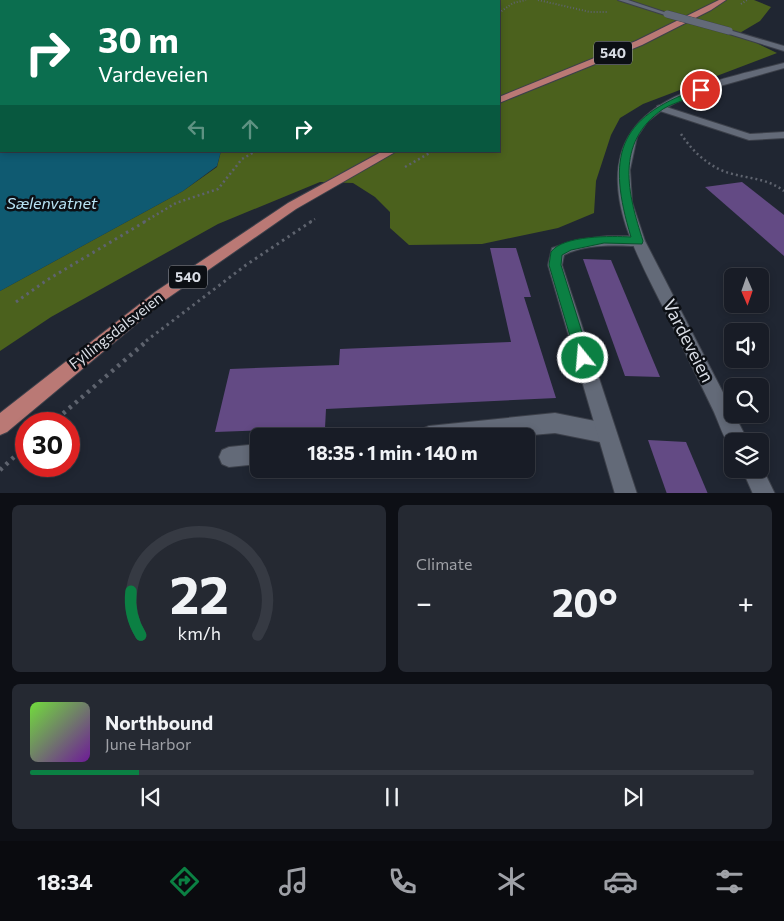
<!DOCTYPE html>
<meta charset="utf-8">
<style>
body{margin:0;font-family:Commissioner,sans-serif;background:#252932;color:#f1f3f6;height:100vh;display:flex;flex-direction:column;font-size:19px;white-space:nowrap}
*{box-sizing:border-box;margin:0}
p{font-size:16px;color:#9fa1a7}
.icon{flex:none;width:28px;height:28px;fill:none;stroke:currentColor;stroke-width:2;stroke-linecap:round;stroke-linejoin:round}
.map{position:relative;height:493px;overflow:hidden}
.panel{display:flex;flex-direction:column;gap:12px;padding:12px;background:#0d0f15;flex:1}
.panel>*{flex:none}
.top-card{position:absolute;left:0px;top:0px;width:500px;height:152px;box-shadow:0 2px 8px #0003,0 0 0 1px #363a43;background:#0b6e4f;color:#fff;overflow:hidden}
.needle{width:32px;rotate:178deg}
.controls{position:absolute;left:724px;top:268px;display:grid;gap:10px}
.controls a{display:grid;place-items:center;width:45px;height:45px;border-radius:8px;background:#181c26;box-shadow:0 2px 8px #0003,0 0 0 1px #363a43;font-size:25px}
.speed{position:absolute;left:15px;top:412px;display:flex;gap:10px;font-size:25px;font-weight:700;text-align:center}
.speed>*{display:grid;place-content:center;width:65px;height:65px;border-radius:50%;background:#181c26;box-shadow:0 2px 8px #0003,0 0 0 1px #363a43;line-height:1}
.speed .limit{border:8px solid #d22;background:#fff;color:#111}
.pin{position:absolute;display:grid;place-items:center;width:42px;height:42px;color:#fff;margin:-21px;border:2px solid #fff;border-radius:50%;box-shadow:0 1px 5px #0007}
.me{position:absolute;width:55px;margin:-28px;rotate:343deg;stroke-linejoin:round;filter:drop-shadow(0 0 4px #0008)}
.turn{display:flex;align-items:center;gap:18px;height:105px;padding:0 15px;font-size:22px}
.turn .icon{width:65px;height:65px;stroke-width:2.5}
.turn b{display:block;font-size:35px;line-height:42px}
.lanes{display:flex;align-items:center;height:48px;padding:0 15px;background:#0003;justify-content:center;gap:25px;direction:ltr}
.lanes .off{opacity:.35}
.big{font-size:38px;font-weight:700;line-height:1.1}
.panel .tile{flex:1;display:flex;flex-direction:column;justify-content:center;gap:8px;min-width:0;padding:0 18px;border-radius:8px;background:#252932}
.panel .dial{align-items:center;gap:0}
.dial svg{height:130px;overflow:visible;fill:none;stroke:#363a43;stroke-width:7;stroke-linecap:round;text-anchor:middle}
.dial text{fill:#f1f3f6;stroke:none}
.song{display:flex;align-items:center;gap:15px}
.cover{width:60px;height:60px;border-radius:8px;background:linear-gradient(135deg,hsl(100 70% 55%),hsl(280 70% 35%))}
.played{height:5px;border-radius:2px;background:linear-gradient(90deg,#0b8043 15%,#363a43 15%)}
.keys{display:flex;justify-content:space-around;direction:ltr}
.heat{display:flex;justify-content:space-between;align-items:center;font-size:28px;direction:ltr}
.panel .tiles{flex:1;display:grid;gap:12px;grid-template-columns:1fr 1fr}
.tile:last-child{grid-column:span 2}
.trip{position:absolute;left:250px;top:428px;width:285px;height:50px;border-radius:8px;background:#181c26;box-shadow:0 2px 8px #0003,0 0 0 1px #363a43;font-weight:700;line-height:50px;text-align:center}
.tabs{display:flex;height:80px;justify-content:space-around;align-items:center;background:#0a0b0f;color:#9fa1a7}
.tabs .icon{width:35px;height:35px}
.tabs .selected{color:#0b8043}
.tabs b{font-size:22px;color:#f1f3f6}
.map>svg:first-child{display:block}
.forest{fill:#4b611d}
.water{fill:#0f5a71}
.building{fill:#634a84}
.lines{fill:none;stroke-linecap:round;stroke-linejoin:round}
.service-casing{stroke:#3c404a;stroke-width:2}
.minor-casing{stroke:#3c404a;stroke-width:2}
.secondary-casing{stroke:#3c404a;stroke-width:2}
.primary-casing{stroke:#3c404a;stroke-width:2}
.path-far3{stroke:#5e636e;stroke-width:2;stroke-dasharray:1 2;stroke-linecap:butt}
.path-far2{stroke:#5e636e;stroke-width:2.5;stroke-dasharray:2 3;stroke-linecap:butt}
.path-far1{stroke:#5e636e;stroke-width:3;stroke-dasharray:2.5 4;stroke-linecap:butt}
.path{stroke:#5e636e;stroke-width:4.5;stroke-dasharray:3 5;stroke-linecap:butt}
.service{fill:#636a78;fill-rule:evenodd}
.minor{fill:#636a78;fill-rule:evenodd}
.secondary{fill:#636a78;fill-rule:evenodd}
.primary{fill:#ba7975;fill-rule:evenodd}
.service-bridge-casing{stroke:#3c404a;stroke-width:8;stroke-linecap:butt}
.service-bridge{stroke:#636a78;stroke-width:7}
.route{fill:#0b8043;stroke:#07532c}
.labels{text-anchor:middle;stroke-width:5;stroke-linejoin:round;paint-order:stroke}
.shield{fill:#0c0f14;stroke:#9c9fa6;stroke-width:1}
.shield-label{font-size:14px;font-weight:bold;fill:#d9dde5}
.street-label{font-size:15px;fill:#d9dde5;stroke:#0c0f14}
.water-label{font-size:16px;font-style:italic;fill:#b8e3f4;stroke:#0c0f14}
.near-street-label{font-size:18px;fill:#d9dde5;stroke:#0c0f14}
</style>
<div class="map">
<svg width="784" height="494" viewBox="0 0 784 494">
<rect width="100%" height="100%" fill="#202632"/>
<!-- forest -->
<polygon class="forest" points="401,0 754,0 771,7 760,21 738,34 777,53 643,104 620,118 611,135 596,181 594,213 558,228 482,244 409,245 390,228 390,212 375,197 353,183 320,182 218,224 51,317 0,351 0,291 183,191 217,167 221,151 499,151 499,1"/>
<!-- water -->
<polygon class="water" points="0,0 401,0 1,1 1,151 221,151 217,166 183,191 0,291"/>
<!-- building -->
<g class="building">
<polygon points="742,182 784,215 784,256 705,187"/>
<polygon points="490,248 516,248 531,297 524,297 556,398 326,409 325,428 215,432 230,369 339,365 340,349 511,342"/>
<polygon points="583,259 611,260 660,377 625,376"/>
<polygon points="648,440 686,442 708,494 667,494"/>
</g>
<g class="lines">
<!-- service casing -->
<g class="service-casing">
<g id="service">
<polygon points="618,0 628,0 670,14 665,15"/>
<polygon points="726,29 784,46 784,51 726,33"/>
<polygon points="660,105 750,134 784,132 784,138 749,140 657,110 657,106"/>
<polygon points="555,413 605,423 612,426 615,433 612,440 605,443 555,433 520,436 419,436 422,429 429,426"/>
<polygon points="259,444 259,464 229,467 222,464 219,457 222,450 229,447"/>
</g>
</g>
<!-- minor casing -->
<g class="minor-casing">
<path id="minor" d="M607 236H638L645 241C641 247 637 246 631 246 608 245 585 245 564 255L562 265 637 494H615L548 265 552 248 577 240Z"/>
</g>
<!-- secondary casing -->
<g class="secondary-casing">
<g id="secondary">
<path d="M784 63V68L713 88 677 102 661 111 647 122 637 137 630 170 632 202 645 241 748 441H732V449C724 440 719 423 714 412 699 381 684 350 669 319 654 289 637 258 626 226 587 104 694 86 784 63Z"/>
<polygon points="760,463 775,494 753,494 742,469 760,469"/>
</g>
</g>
<!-- primary casing -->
<g class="primary-casing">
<g id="primary">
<polygon points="719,0 726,0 711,10 642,45 499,103 499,97 636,41"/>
<polygon points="383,151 397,151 296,209 165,300 7,432 0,435 0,413 155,292 288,203"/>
</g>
</g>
<!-- path-far3 -->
<g class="path-far3">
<polyline points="538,0 590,12 608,12"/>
<polyline points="741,4 747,0"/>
<polyline points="499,13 513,3 526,0"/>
</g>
<!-- path-far2 -->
<g class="path-far2">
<path d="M681 134C692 151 709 167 729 173 749 179 767 178 784 191"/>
<polyline points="405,167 433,151"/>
<polyline points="144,222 176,203 218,189 242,159 256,151"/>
<polyline points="310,222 315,219"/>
</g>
<!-- path-far1 -->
<g class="path-far1">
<polyline points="16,302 47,280 146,221"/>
<polyline points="146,341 246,265 312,221"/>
</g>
<!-- path -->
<g class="path">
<polyline points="51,424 148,340"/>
<polyline points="0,470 26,446"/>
</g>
<!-- service -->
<use href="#service" class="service"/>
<!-- minor -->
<use href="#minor" class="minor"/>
<!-- secondary -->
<use href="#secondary" class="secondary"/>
<!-- primary -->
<use href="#primary" class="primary"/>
<!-- service-bridge casing -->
<g class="service-bridge-casing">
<polyline id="service-bridge" points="667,14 729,31"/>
</g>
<!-- service-bridge -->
<use href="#service-bridge" class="service-bridge"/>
</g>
<!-- route -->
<path class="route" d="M698 89 704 90C693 99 676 101 663 109 614 143 628 194 643 241L642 244 604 243 571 250 562 255 561 265 590 358 588 363 583 365 578 363 549 265 551 252C563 235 612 236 631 237 607 157 616 118 698 89Z"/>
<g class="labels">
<!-- shield labels -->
<g class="shield">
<rect x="594" y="41.5" width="38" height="23" rx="4"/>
<rect x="169" y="265.5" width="38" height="23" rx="4"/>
</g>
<g class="shield-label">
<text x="613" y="58">540</text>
<text x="188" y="282">540</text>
</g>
<!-- street labels -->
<g class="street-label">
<text transform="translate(116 331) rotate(-38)" y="5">Fyllingsdalsveien</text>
</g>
<!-- water labels -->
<g class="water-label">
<text x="52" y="209">Sælenvatnet</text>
</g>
<!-- near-street labels -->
<g class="near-street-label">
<text transform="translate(688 341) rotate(63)" y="6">Vardeveien</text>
</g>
</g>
</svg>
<div class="controls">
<a><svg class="needle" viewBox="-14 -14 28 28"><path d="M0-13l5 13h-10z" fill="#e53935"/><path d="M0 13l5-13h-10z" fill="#9fa1a7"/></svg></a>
<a><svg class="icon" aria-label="sound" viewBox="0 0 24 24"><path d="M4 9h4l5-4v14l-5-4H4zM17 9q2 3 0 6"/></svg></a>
<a><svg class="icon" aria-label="search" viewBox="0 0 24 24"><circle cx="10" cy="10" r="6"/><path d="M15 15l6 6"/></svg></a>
<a><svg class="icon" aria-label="layers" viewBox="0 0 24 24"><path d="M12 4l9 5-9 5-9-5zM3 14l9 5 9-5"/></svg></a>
</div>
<div class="speed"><div class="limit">30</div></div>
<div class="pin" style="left:701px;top:90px;background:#d93025"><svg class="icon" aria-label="arrive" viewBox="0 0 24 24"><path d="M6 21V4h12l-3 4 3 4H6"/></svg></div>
<svg class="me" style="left:583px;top:358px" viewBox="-20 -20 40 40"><circle r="17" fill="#0b8043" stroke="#fff" stroke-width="3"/><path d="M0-11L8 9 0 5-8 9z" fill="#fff"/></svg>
<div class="trip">18:35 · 1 min · 140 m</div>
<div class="top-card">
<div class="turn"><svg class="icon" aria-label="right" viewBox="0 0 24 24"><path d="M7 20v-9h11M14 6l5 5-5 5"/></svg><div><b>30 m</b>Vardeveien</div></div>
<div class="lanes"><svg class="icon off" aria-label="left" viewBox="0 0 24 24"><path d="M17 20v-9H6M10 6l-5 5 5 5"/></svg><svg class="icon off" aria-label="ahead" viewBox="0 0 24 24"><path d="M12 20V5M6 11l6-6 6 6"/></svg><svg class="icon" aria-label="right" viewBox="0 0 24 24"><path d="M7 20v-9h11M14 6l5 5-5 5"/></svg></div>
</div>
</div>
<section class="panel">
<div class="tiles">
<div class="tile dial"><svg viewBox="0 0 100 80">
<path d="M14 69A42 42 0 1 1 86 69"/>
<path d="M14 69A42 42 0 0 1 8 42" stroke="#0b8043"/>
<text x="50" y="56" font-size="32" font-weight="700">22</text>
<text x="50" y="72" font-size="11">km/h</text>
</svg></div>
<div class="tile"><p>Climate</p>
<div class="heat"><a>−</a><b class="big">20°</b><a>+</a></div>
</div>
<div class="tile">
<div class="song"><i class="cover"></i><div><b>Northbound</b><p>June Harbor</p></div></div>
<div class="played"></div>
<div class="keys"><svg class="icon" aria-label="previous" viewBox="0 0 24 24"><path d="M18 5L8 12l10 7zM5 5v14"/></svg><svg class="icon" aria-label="pause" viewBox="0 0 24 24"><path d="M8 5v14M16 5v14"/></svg><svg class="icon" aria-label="next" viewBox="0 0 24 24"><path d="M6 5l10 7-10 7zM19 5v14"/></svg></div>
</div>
</div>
</section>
<nav class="tabs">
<b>18:34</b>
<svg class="icon selected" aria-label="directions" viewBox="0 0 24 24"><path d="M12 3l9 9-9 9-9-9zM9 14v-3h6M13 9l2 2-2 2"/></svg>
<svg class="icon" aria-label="music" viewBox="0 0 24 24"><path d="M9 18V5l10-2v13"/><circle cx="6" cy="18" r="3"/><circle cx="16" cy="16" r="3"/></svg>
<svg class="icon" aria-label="phone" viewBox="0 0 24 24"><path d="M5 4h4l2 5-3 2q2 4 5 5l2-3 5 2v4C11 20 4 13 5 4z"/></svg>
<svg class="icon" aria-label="climate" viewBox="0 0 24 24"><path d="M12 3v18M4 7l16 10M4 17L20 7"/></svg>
<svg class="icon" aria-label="car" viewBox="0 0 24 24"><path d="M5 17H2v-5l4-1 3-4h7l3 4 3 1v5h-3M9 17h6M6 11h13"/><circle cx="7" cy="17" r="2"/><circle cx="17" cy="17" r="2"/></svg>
<svg class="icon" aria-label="filters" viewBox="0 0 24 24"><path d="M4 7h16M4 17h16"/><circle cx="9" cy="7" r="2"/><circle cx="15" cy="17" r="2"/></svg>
</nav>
